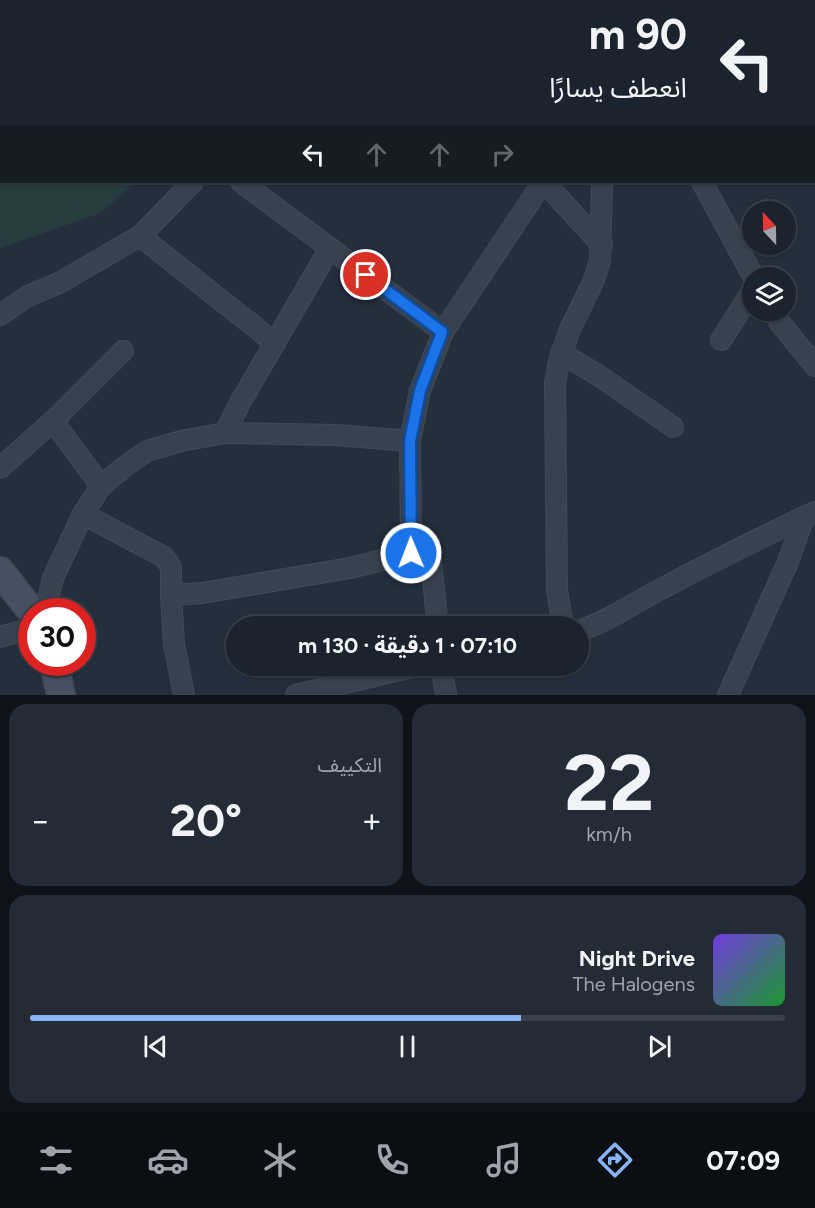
<!DOCTYPE html>
<html lang="ar">
<meta charset="utf-8">
<style>
body{margin:0;font-family:Figtree,"Noto Sans Arabic",sans-serif;background:#242b36;color:#f1f3f6;direction:rtl;height:100vh;display:flex;flex-direction:column;font-size:22px;white-space:nowrap}
*{box-sizing:border-box;margin:0}
p{font-size:20px;color:#a0a4aa}
.icon{flex:none;width:33px;height:33px;fill:none;stroke:currentColor;stroke-width:2;stroke-linecap:round;stroke-linejoin:round}
.map{position:relative;height:695px;overflow:hidden;direction:ltr}
.sheet{display:flex;flex-direction:column;gap:9px;padding:9px;background:#0f1319;flex:1}
.sheet>*{flex:none}
.top-card{position:absolute;left:0px;top:0px;width:816px;height:183px;box-shadow:0 2px 4px #0004,0 0 0 2px #39404a;direction:rtl;background:#1b232e;color:#f1f3f6;overflow:hidden}
.needle{width:39px;rotate:338deg}
.tools{position:absolute;left:742px;top:201px;display:grid;gap:12px}
.tools a{display:grid;place-items:center;width:54px;height:54px;border-radius:50%;background:#1b232e;box-shadow:0 2px 4px #0004,0 0 0 2px #39404a;font-size:30px}
.speed{position:absolute;left:18px;top:598px;display:flex;gap:12px;font-size:30px;font-weight:700;text-align:center}
.speed>*{display:grid;place-content:center;width:78px;height:78px;border-radius:50%;background:#1b232e;box-shadow:0 2px 4px #0004,0 0 0 2px #39404a;line-height:1}
.speed .limit{border:9px solid #d22;background:#fff;color:#111}
.pin{position:absolute;display:grid;place-items:center;width:51px;height:51px;color:#fff;margin:-26px;border:3px solid #fff;border-radius:50%;box-shadow:0 2px 6px #0007}
.me{position:absolute;width:66px;margin:-33px;rotate:359deg;stroke-linejoin:round;filter:drop-shadow(0 0 4px #0008)}
.turn{display:flex;align-items:center;gap:21px;height:126px;padding:0 30px;font-size:27px}
.turn .icon{width:78px;height:78px;stroke-width:2.5}
.turn b{display:block;font-size:42px;line-height:51px}
.lanes{display:flex;align-items:center;height:57px;padding:0 30px;background:#0003;justify-content:center;gap:30px;direction:ltr}
.lanes .off{opacity:.35}
.big{font-size:45px;font-weight:700;line-height:1.1}
.sheet .widget{flex:1;display:flex;flex-direction:column;justify-content:center;gap:9px;min-width:0;padding:0 21px;border-radius:18px;background:#242b36}
.sheet .dial{align-items:center;gap:0}
.dial b{font-size:78px;line-height:1}
.song{display:flex;align-items:center;gap:18px}
.cover{width:72px;height:72px;border-radius:9px;background:linear-gradient(135deg,hsl(260 70% 55%),hsl(130 70% 35%))}
.played{height:6px;border-radius:3px;background:linear-gradient(90deg,#8ab4f8 65%,#39404a 65%)}
.keys{display:flex;justify-content:space-around;direction:ltr}
.heat{display:flex;justify-content:space-between;align-items:center;font-size:33px;direction:ltr}
.sheet .tiles{flex:1;display:grid;gap:9px;grid-template-columns:1fr 1fr}
.widget:last-child{grid-column:span 2}
.trip{position:absolute;left:226px;top:616px;width:363px;height:60px;border-radius:30px;background:#1b232e;box-shadow:0 2px 4px #0004,0 0 0 2px #39404a;font-weight:700;line-height:60px;text-align:center;direction:rtl}
.tabs{display:flex;height:96px;justify-content:space-around;align-items:center;background:#0b0e12;color:#a0a4aa}
.tabs .icon{width:42px;height:42px}
.tabs .on{color:#8ab4f8}
.tabs b{font-size:27px;color:#f1f3f6}
.map>svg:first-child{display:block}
.green{fill:#263c3f}
.lines{fill:none;stroke-linecap:round;stroke-linejoin:round}
.river{stroke:#17263c;stroke-width:30}
.street-casing{stroke:#414a57;stroke-width:22}
.secondary-casing{stroke:#414a57;stroke-width:30}
.street{stroke:#38414e;stroke-width:20}
.secondary{stroke:#465061;stroke-width:27}
.route-casing{stroke:#114b97;stroke-width:15}
.route{stroke:#1a73e8;stroke-width:10}
</style>
<div class="map">
<svg width="815" height="695" viewBox="0 0 815 695">
<rect width="100%" height="100%" fill="#242f3e"/>
<!-- green -->
<g class="green">
<polygon points="128,0 353,0 126,1"/>
<polygon points="0,77 1,77 2,182 134,182 124,193 98,214 0,248"/>
</g>
<g class="lines">
<!-- river -->
<g class="river">
<polyline points="252,2 254,0"/>
<polyline points="0,164 2,163"/>
</g>
<!-- street casing -->
<g class="street-casing">
<g id="street">
<polyline points="660,0 660,2"/>
<polyline points="366,2 367,0"/>
<polyline points="483,2 484,0"/>
<polyline points="550,2 550,0"/>
<polyline points="814,86 815,86"/>
<polyline points="814,142 815,143"/>
<polyline points="241,182 443,332"/>
<polyline points="544,182 602,245"/>
<polyline points="702,182 754,278"/>
<polyline points="140,236 275,343"/>
<polyline points="773,310 780,323 815,366"/>
<polyline points="0,315 28,296 59,283 140,236 193,182"/>
<polyline points="721,340 753,290"/>
<polyline points="561,353 601,377 673,427"/>
<polyline points="53,421 101,486"/>
<polyline points="225,433 241,401 330,248"/>
<polyline points="0,468 53,421 123,351"/>
<polyline points="83,514 164,557 171,567 171,595"/>
<polyline points="411,553 410,441 420,391 443,332 543,182"/>
<polyline points="45,612 53,578 83,514 101,486 124,467 147,451 181,441 225,433 336,435 410,441"/>
<polyline points="563,627 557,590 555,384 559,361 570,329 594,280 600,261 602,182"/>
<path d="M579 631C609 621 634 603 661 589 712 562 763 536 815 512"/>
<polyline points="0,637 32,628"/>
<polyline points="441,666 446,695"/>
<polyline points="184,695 174,644 171,595 202,593 350,568 423,550 429,554 431,561 438,627"/>
<polyline points="296,695 416,666"/>
<polyline points="728,695 787,564 804,517"/>
</g>
</g>
<!-- secondary casing -->
<g class="secondary-casing">
<g id="secondary">
<polyline points="0,571 32,612"/>
<polyline points="54,663 61,695"/>
</g>
</g>
<!-- street -->
<use href="#street" class="street"/>
<!-- secondary -->
<use href="#secondary" class="secondary"/>
</g>
<g class="lines">
<!-- route casing -->
<g class="route-casing">
<polyline id="route" points="366,275 442,332 420,391 410,441 411,553"/>
</g>
<!-- route -->
<use href="#route" class="route"/>
</g>
</svg>
<div class="tools">
<a><svg class="needle" viewBox="-14 -14 28 28"><path d="M0-13l5 13h-10z" fill="#e53935"/><path d="M0 13l5-13h-10z" fill="#a0a4aa"/></svg></a>
<a><svg class="icon" aria-label="layers" viewBox="0 0 24 24"><path d="M12 4l9 5-9 5-9-5zM3 14l9 5 9-5"/></svg></a>
</div>
<div class="speed"><div class="limit">30</div></div>
<div class="pin" style="left:366px;top:275px;background:#d93025"><svg class="icon" aria-label="arrive" viewBox="0 0 24 24"><path d="M6 21V4h12l-3 4 3 4H6"/></svg></div>
<svg class="me" style="left:411px;top:553px" viewBox="-20 -20 40 40"><circle r="17" fill="#1a73e8" stroke="#fff" stroke-width="3"/><path d="M0-11L8 9 0 5-8 9z" fill="#fff"/></svg>
<div class="trip">07:10 · 1 دقيقة · 130 m</div>
<div class="top-card">
<div class="turn"><svg class="icon" aria-label="left" viewBox="0 0 24 24"><path d="M17 20v-9H6M10 6l-5 5 5 5"/></svg><div><b>90 m</b>انعطف يسارًا</div></div>
<div class="lanes"><svg class="icon" aria-label="left" viewBox="0 0 24 24"><path d="M17 20v-9H6M10 6l-5 5 5 5"/></svg><svg class="icon off" aria-label="ahead" viewBox="0 0 24 24"><path d="M12 20V5M6 11l6-6 6 6"/></svg><svg class="icon off" aria-label="ahead" viewBox="0 0 24 24"><path d="M12 20V5M6 11l6-6 6 6"/></svg><svg class="icon off" aria-label="right" viewBox="0 0 24 24"><path d="M7 20v-9h11M14 6l5 5-5 5"/></svg></div>
</div>
</div>
<section class="sheet">
<div class="tiles">
<div class="widget dial"><b>22</b><p>km/h</p></div>
<div class="widget"><p>التكييف</p>
<div class="heat"><a>−</a><b class="big">20°</b><a>+</a></div>
</div>
<div class="widget">
<div class="song"><i class="cover"></i><div><b>Night Drive</b><p>The Halogens</p></div></div>
<div class="played"></div>
<div class="keys"><svg class="icon" aria-label="previous" viewBox="0 0 24 24"><path d="M18 5L8 12l10 7zM5 5v14"/></svg><svg class="icon" aria-label="pause" viewBox="0 0 24 24"><path d="M8 5v14M16 5v14"/></svg><svg class="icon" aria-label="next" viewBox="0 0 24 24"><path d="M6 5l10 7-10 7zM19 5v14"/></svg></div>
</div>
</div>
</section>
<nav class="tabs">
<b>07:09</b>
<svg class="icon on" aria-label="directions" viewBox="0 0 24 24"><path d="M12 3l9 9-9 9-9-9zM9 14v-3h6M13 9l2 2-2 2"/></svg>
<svg class="icon" aria-label="music" viewBox="0 0 24 24"><path d="M9 18V5l10-2v13"/><circle cx="6" cy="18" r="3"/><circle cx="16" cy="16" r="3"/></svg>
<svg class="icon" aria-label="phone" viewBox="0 0 24 24"><path d="M5 4h4l2 5-3 2q2 4 5 5l2-3 5 2v4C11 20 4 13 5 4z"/></svg>
<svg class="icon" aria-label="climate" viewBox="0 0 24 24"><path d="M12 3v18M4 7l16 10M4 17L20 7"/></svg>
<svg class="icon" aria-label="car" viewBox="0 0 24 24"><path d="M5 17H2v-5l4-1 3-4h7l3 4 3 1v5h-3M9 17h6M6 11h13"/><circle cx="7" cy="17" r="2"/><circle cx="17" cy="17" r="2"/></svg>
<svg class="icon" aria-label="filters" viewBox="0 0 24 24"><path d="M4 7h16M4 17h16"/><circle cx="9" cy="7" r="2"/><circle cx="15" cy="17" r="2"/></svg>
</nav>
